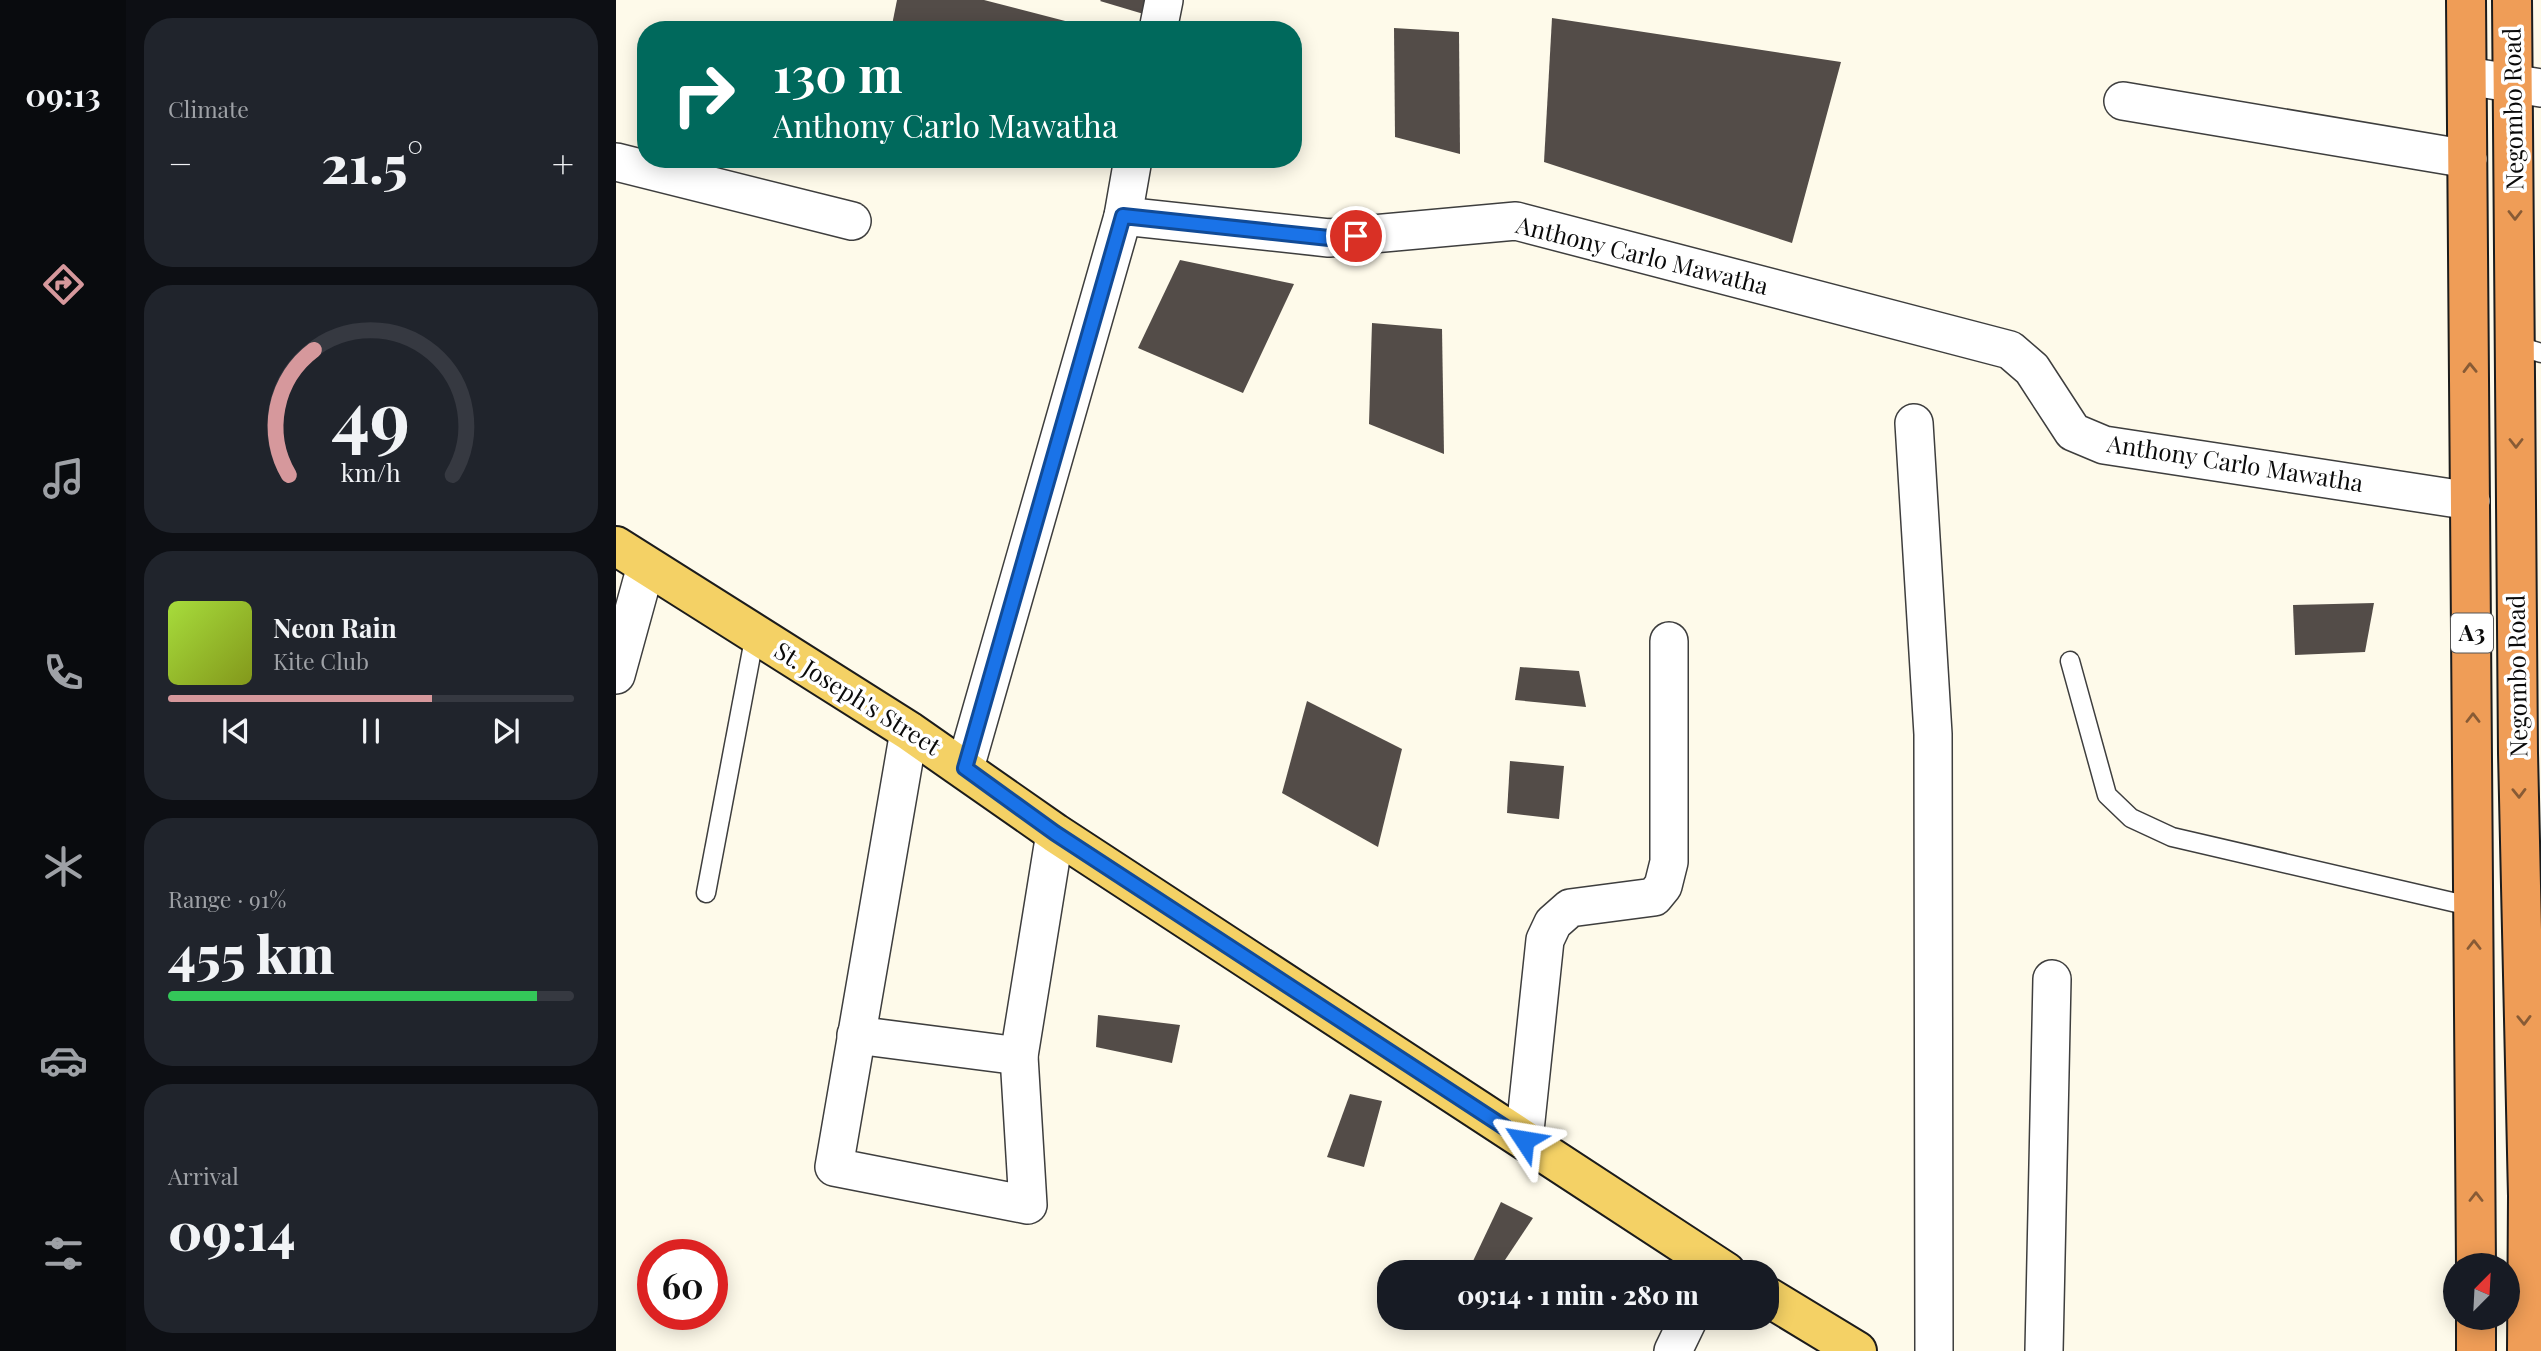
<!DOCTYPE html>
<meta charset="utf-8">
<style>
body{margin:0;font-family:"Playfair Display",serif;background:#20242c;color:#f1f3f6;height:100vh;display:flex;flex-direction:column;font-size:26px;white-space:nowrap}
*{box-sizing:border-box;margin:0}
p{font-size:23px;color:#9ea1a6}
.icon{flex:none;width:38px;height:38px;fill:none;stroke:currentColor;stroke-width:2;stroke-linecap:round;stroke-linejoin:round}
.map{position:relative;flex:1;overflow:hidden}
.drawer{display:flex;flex-direction:column;gap:18px;padding:18px;background:#0d0f14;width:490px}
.drawer>*{flex:none}
.hud{position:absolute;left:21px;top:21px;width:665px;height:147px;border-radius:28px;box-shadow:0 4px 18px #0003;background:#00695c;color:#fff;overflow:hidden}
.needle{width:46px;rotate:24deg}
.controls{position:absolute;left:1827px;top:1253px;display:grid;gap:14px}
.controls a{display:grid;place-items:center;width:77px;height:77px;border-radius:50%;background:#171b24;box-shadow:0 4px 18px #0003;font-size:35px}
.speed{position:absolute;left:21px;top:1239px;display:flex;gap:14px;font-size:35px;font-weight:700;text-align:center}
.speed>*{display:grid;place-content:center;width:91px;height:91px;border-radius:50%;background:#171b24;box-shadow:0 4px 18px #0003;line-height:1}
.speed .limit{border:10px solid #d22;background:#fff;color:#111}
.pin{position:absolute;display:grid;place-items:center;width:60px;height:60px;color:#fff;margin:-30px;border:4px solid #fff;border-radius:50%;box-shadow:0 2px 7px #0007}
.me{position:absolute;width:77px;margin:-38px;rotate:303deg;stroke-linejoin:round;filter:drop-shadow(0 0 5px #0008)}
.turn{display:flex;align-items:center;gap:24px;height:147px;padding:0 21px;font-size:32px}
.turn .icon{width:91px;height:91px;stroke-width:2.5}
.turn b{display:block;font-size:49px;line-height:60px}
.big{font-size:52px;font-weight:800;line-height:1.1}
.drawer .card{flex:1;display:flex;flex-direction:column;justify-content:center;gap:10px;min-width:0;padding:0 24px;border-radius:28px;background:#20242c}
.drawer .dial{align-items:center;gap:0}
.dial svg{height:182px;overflow:visible;fill:none;stroke:#363941;stroke-width:7;stroke-linecap:round;text-anchor:middle}
.dial text{fill:#f1f3f6;stroke:none}
.song{display:flex;align-items:center;gap:21px}
.cover{width:84px;height:84px;border-radius:10px;background:linear-gradient(135deg,hsl(80 70% 55%),hsl(70 70% 35%))}
.played{height:7px;border-radius:4px;background:linear-gradient(90deg,#d6989c 65%,#363941 65%)}
.keys{display:flex;justify-content:space-around;direction:ltr}
.heat{display:flex;justify-content:space-between;align-items:center;font-size:38px;direction:ltr}
.charge{height:10px;border-radius:5px;background:linear-gradient(90deg,#34c759 91%,#363941 0)}
.trip{position:absolute;left:761px;top:1260px;width:402px;height:70px;border-radius:28px;background:#171b24;box-shadow:0 4px 18px #0003;font-weight:800;line-height:70px;text-align:center}
main{display:flex;flex:1;min-height:0}
.tabs{display:flex;flex-direction:column;width:126px;justify-content:space-around;align-items:center;background:#090b0e;color:#9ea1a6}
.tabs .icon{width:49px;height:49px}
.tabs .active{color:#d6989c}
.tabs b{font-size:32px;color:#f1f3f6}
.map>svg:first-child{display:block}
.building{fill:#534c48}
.lines{fill:none;stroke-linecap:round;stroke-linejoin:round}
.lane-casing{stroke:#3e3e3e;stroke-width:21}
.street-casing{stroke:#3e3e3e;stroke-width:40}
.primary-casing{stroke:#1c1c1c;stroke-width:42}
.highway-casing{stroke:#1c1c1c;stroke-width:42}
.lane{stroke:#fff;stroke-width:18}
.street{stroke:#fff;stroke-width:37}
.primary{stroke:#f4d165;stroke-width:38}
.highway{stroke:#ef9d57;stroke-width:38}
.oneway{stroke:#885b35}
.route-casing{stroke:#114b97;stroke-width:18}
.route{stroke:#1a73e8;stroke-width:12}
.labels{text-anchor:middle;stroke-width:7;stroke-linejoin:round;paint-order:stroke}
.shield{fill:#fff;stroke:#545454;stroke-width:2}
.shield-label{font-size:23px;font-weight:bold;fill:#0b0b0b}
.street-label{font-size:24px;fill:#0b0b0b;stroke:#fff}
</style>
<main>
<nav class="tabs">
<b>09:13</b>
<svg class="icon active" aria-label="directions" viewBox="0 0 24 24"><path d="M12 3l9 9-9 9-9-9zM9 14v-3h6M13 9l2 2-2 2"/></svg>
<svg class="icon" aria-label="music" viewBox="0 0 24 24"><path d="M9 18V5l10-2v13"/><circle cx="6" cy="18" r="3"/><circle cx="16" cy="16" r="3"/></svg>
<svg class="icon" aria-label="phone" viewBox="0 0 24 24"><path d="M5 4h4l2 5-3 2q2 4 5 5l2-3 5 2v4C11 20 4 13 5 4z"/></svg>
<svg class="icon" aria-label="climate" viewBox="0 0 24 24"><path d="M12 3v18M4 7l16 10M4 17L20 7"/></svg>
<svg class="icon" aria-label="car" viewBox="0 0 24 24"><path d="M5 17H2v-5l4-1 3-4h7l3 4 3 1v5h-3M9 17h6M6 11h13"/><circle cx="7" cy="17" r="2"/><circle cx="17" cy="17" r="2"/></svg>
<svg class="icon" aria-label="filters" viewBox="0 0 24 24"><path d="M4 7h16M4 17h16"/><circle cx="9" cy="7" r="2"/><circle cx="15" cy="17" r="2"/></svg>
</nav>
<section class="drawer">
<div class="card"><p>Climate</p>
<div class="heat"><a>−</a><b class="big">21.5°</b><a>+</a></div>
</div>
<div class="card dial"><svg viewBox="0 0 100 80">
<path d="M14 69A42 42 0 1 1 86 69"/>
<path d="M14 69A42 42 0 0 1 25 14" stroke="#d6989c"/>
<text x="50" y="56" font-size="32" font-weight="700">49</text>
<text x="50" y="72" font-size="11">km/h</text>
</svg></div>
<div class="card">
<div class="song"><i class="cover"></i><div><b>Neon Rain</b><p>Kite Club</p></div></div>
<div class="played"></div>
<div class="keys"><svg class="icon" aria-label="previous" viewBox="0 0 24 24"><path d="M18 5L8 12l10 7zM5 5v14"/></svg><svg class="icon" aria-label="pause" viewBox="0 0 24 24"><path d="M8 5v14M16 5v14"/></svg><svg class="icon" aria-label="next" viewBox="0 0 24 24"><path d="M6 5l10 7-10 7zM19 5v14"/></svg></div>
</div>
<div class="card"><p>Range · 91%</p><b class="big">455 km</b><div class="charge"></div></div>
<div class="card"><p>Arrival</p><b class="big">09:14</b></div>
</section>
<div class="map">
<svg width="1925" height="1351" viewBox="0 0 1925 1351">
<rect width="100%" height="100%" fill="#fefaea"/>
<!-- building -->
<g class="building">
<polygon points="281,0 368,0 484,30 275,30"/>
<polygon points="485,0 542,0 541,18 484,1"/>
<polygon points="936,18 1225,62 1176,243 928,162"/>
<polygon points="778,28 843,32 844,154 779,137"/>
<polygon points="564,260 678,284 627,393 522,348"/>
<polygon points="756,323 826,329 828,454 753,424"/>
<polygon points="1758,603 1749,652 1679,655 1677,605"/>
<polygon points="904,667 963,671 970,707 899,700"/>
<polygon points="691,701 786,749 762,847 666,793"/>
<polygon points="894,761 948,766 943,819 891,813"/>
<polygon points="482,1015 564,1025 556,1063 480,1047"/>
<polygon points="734,1094 766,1101 748,1167 711,1157"/>
<polygon points="885,1202 917,1218 883,1269 857,1261"/>
</g>
<g class="lines">
<!-- lane casing -->
<g class="lane-casing">
<g id="lane">
<polyline points="1899,345 1925,353"/>
<polyline points="1454,661 1491,795 1515,818 1556,837 1858,907"/>
<polyline points="90,893 139,634"/>
</g>
</g>
<!-- street casing -->
<g class="street-casing">
<g id="street">
<polyline points="542,30 548,0"/>
<polyline points="1851,76 1925,88"/>
<polyline points="1507,101 1852,159"/>
<polyline points="0,162 236,221"/>
<polyline points="507,216 713,238 900,221 1394,350 1416,369 1457,432 1488,445 1855,501"/>
<polyline points="1298,423 1317,734 1318,1351"/>
<polyline points="0,675 30,566"/>
<polyline points="293,731 218,1167 412,1205 403,1056 439,833"/>
<polyline points="349,768 507,216 517,159"/>
<polyline points="240,1035 403,1056"/>
<polyline points="908,1140 929,940 937,923 954,908 1038,897 1047,886 1053,862 1053,641"/>
<polyline points="1057,1351 1073,1318"/>
<polyline points="1428,1351 1436,979"/>
</g>
</g>
<!-- primary casing -->
<g class="primary-casing">
<g id="primary">
<polyline points="0,546 293,731 439,833 1110,1272"/>
<polyline points="1152,1297 1241,1351"/>
</g>
</g>
<!-- highway casing -->
<g class="highway-casing">
<g id="highway">
<polyline points="1850,0 1860,1265"/>
<polyline points="1896,0 1902,753 1912,1196 1911,1351"/>
<polyline points="1860,1318 1860,1351"/>
</g>
</g>
<!-- lane -->
<use href="#lane" class="lane"/>
<!-- street -->
<use href="#street" class="street"/>
<!-- primary -->
<use href="#primary" class="primary"/>
<!-- highway -->
<use href="#highway" class="highway"/>
</g>
<!-- one-way arrows -->
<defs><path id="oneway-chevron" d="M-2-3.5L2.5 0L-2 3.5" fill="none" stroke-width="1.6" stroke-linecap="round" stroke-linejoin="round" transform="scale(1.75)"/></defs>
<g class="oneway">
<use href="#oneway-chevron" transform="translate(1899 215) rotate(90)"/>
<use href="#oneway-chevron" transform="translate(1854 368) rotate(-91)"/>
<use href="#oneway-chevron" transform="translate(1900 443) rotate(90)"/>
<use href="#oneway-chevron" transform="translate(1857 718) rotate(-90)"/>
<use href="#oneway-chevron" transform="translate(1903 793) rotate(89)"/>
<use href="#oneway-chevron" transform="translate(1858 945) rotate(-90)"/>
<use href="#oneway-chevron" transform="translate(1908 1020) rotate(89)"/>
<use href="#oneway-chevron" transform="translate(1860 1197) rotate(-90)"/>
</g>
<g class="lines">
<!-- route casing -->
<g class="route-casing">
<polyline id="route" points="740,236 713,238 507,216 349,768 439,833 908,1140"/>
</g>
<!-- route -->
<use href="#route" class="route"/>
</g>
<g class="labels">
<!-- shield labels -->
<rect class="shield" x="1835" y="613.5" width="42" height="39" rx="5"/>
<g class="shield-label">
<text x="1856" y="641">A3</text>
</g>
<!-- street labels -->
<g class="street-label">
<text transform="translate(1898 109) rotate(-91)" y="8">Negombo Road</text>
<text transform="translate(1026 256) rotate(14)" y="8">Anthony Carlo Mawatha</text>
<text transform="translate(1619 464) rotate(9)" y="8">Anthony Carlo Mawatha</text>
<text transform="translate(1902 676) rotate(-91)" y="8">Negombo Road</text>
<text transform="translate(241 699) rotate(32)" y="8">St. Joseph's Street</text>
</g>
</g>
</svg>
<div class="controls">
<a><svg class="needle" viewBox="-14 -14 28 28"><path d="M0-13l5 13h-10z" fill="#e53935"/><path d="M0 13l5-13h-10z" fill="#9ea1a6"/></svg></a>
</div>
<div class="speed"><div class="limit">60</div></div>
<div class="pin" style="left:740px;top:236px;background:#d93025"><svg class="icon" aria-label="arrive" viewBox="0 0 24 24"><path d="M6 21V4h12l-3 4 3 4H6"/></svg></div>
<svg class="me" style="left:908px;top:1140px" viewBox="-20 -20 40 40"><path d="M0-17L14 15 0 8-14 15z" fill="#1a73e8" stroke="#fff" stroke-width="4"/></svg>
<div class="trip">09:14 · 1 min · 280 m</div>
<div class="hud">
<div class="turn"><svg class="icon" aria-label="right" viewBox="0 0 24 24"><path d="M7 20v-9h11M14 6l5 5-5 5"/></svg><div><b>130 m</b>Anthony Carlo Mawatha</div></div>
</div>
</div>
</main>
